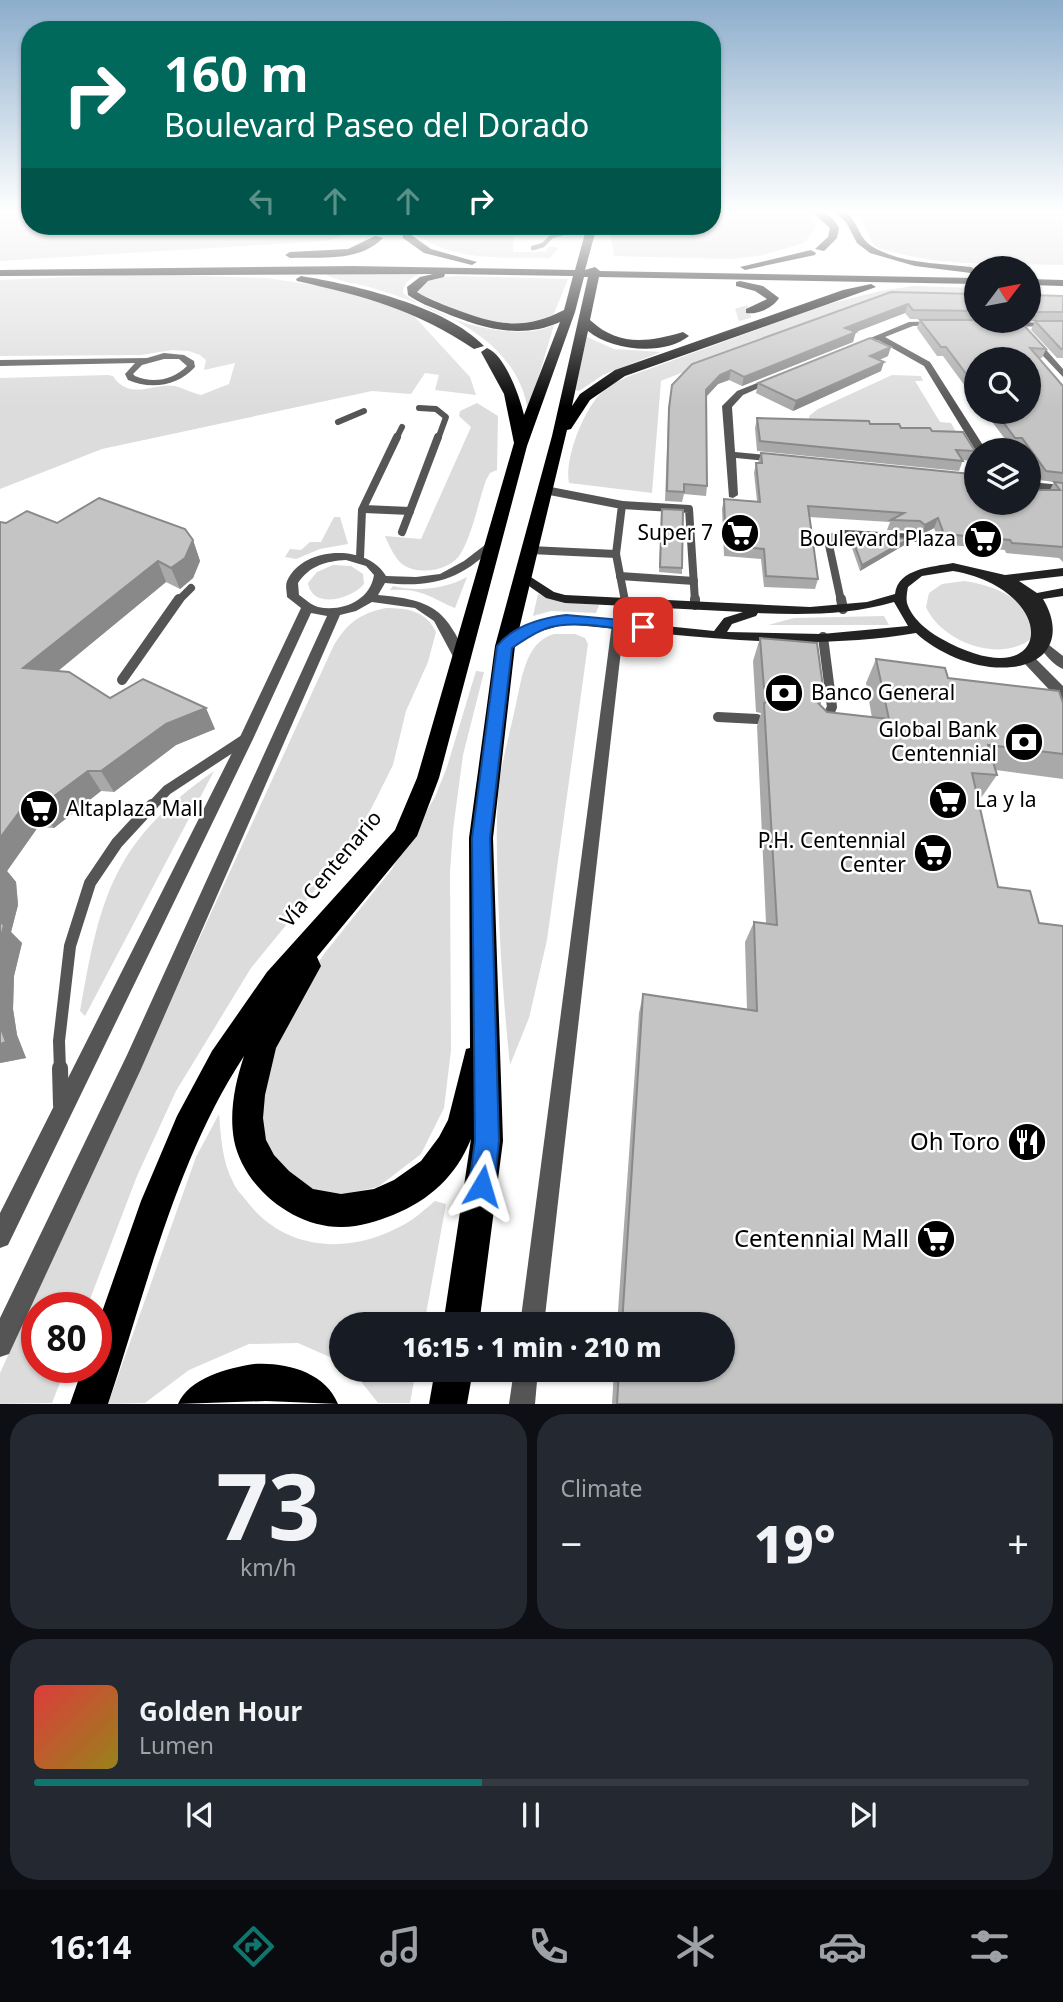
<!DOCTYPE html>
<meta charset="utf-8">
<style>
body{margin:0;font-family:"Noto Sans",sans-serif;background:#242831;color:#f1f3f6;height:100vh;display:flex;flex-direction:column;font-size:26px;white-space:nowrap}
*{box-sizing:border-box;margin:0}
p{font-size:23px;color:#9ea1a6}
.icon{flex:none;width:38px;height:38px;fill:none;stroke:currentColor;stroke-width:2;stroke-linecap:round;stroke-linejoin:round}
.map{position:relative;height:1404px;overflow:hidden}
.drawer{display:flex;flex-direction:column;gap:10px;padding:10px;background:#0d0f14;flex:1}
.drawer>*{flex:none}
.top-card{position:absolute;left:21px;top:21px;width:700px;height:214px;border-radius:28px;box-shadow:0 2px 5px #0004;background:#00695c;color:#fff;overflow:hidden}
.needle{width:46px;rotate:58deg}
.fabs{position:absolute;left:964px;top:256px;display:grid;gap:14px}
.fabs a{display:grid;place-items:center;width:77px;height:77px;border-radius:50%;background:#171b24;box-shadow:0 2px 5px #0004;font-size:35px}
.speed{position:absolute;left:21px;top:1292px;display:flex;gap:14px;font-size:35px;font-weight:700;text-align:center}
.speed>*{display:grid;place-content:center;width:91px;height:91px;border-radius:50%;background:#171b24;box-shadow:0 2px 5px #0004;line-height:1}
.speed .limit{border:10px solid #d22;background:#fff;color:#111}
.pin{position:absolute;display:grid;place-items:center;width:60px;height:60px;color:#fff;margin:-30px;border-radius:14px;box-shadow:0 4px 10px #0006}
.me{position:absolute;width:77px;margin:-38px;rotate:7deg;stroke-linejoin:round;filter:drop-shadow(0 0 5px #0008)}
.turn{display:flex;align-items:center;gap:24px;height:147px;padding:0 28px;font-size:32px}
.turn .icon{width:91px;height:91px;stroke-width:2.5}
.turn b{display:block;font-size:49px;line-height:60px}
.lanes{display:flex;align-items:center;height:66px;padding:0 28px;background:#0003;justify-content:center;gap:35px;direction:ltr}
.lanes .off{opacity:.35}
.big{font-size:52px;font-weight:800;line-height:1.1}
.drawer .widget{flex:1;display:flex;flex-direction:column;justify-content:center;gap:10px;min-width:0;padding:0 24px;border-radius:28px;background:#242831}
.drawer .dial{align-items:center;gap:0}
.dial b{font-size:91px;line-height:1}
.song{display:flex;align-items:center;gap:21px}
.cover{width:84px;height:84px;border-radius:10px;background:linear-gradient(135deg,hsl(0 70% 55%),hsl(50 70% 35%))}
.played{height:7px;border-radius:4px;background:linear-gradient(90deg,#0f766e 45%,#363941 45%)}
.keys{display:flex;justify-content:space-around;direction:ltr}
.heat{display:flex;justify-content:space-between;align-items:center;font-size:38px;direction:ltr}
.drawer .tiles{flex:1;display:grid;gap:10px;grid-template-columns:1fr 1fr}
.widget:last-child{grid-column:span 2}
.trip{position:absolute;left:329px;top:1312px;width:406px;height:70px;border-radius:35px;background:#171b24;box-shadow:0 2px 5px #0004;font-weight:800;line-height:70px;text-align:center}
.tab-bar{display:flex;height:112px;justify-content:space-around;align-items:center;background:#090b0e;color:#9ea1a6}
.tab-bar .icon{width:49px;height:49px}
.tab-bar .on{color:#0f766e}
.tab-bar b{font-size:32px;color:#f1f3f6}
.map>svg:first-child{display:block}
.green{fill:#dcdcdc}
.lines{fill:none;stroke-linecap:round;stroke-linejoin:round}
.highway-tunnel{stroke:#d9d9d9;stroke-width:13;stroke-dasharray:13 6;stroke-linecap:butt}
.lane-far5{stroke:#555;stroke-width:4.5}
.lane-far4{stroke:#555;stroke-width:6}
.lane-far3{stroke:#555;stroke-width:8}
.lane-far2{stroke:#555;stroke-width:10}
.lane-far1{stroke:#555;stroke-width:12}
.lane{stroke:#555;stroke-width:16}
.street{fill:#555;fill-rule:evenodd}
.secondary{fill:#222;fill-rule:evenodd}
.highway{fill:#000;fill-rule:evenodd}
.wall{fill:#a9a9a9}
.shaded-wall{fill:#898989}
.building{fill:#c4c4c4;stroke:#898989;stroke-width:2}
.route{fill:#1a73e8;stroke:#114b97;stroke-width:2}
.labels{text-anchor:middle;stroke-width:5;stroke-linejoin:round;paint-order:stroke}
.poi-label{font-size:21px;fill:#000;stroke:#fff;text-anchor:end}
.street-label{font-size:21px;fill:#000;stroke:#fff}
.near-poi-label{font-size:24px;fill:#000;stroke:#fff;text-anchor:end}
</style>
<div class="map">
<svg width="1063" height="1404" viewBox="0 0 1063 1404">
<rect width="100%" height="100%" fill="#fff"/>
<!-- green -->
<g class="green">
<polygon points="0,211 30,211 30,226 357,226 351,233 326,241 0,261"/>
<polygon points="712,211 802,211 817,226 804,243 763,255 734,259 614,256 611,237 615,226 712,226"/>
<path d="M847 211H1063V265C1000 263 934 268 874 246L861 219Z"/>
<path d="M416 226H514L513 252H545L550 246 559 248 550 258C506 257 453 262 416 234Z"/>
<path d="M420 273C411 279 403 282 403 293 434 319 516 344 554 325L528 412C518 337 435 307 372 288 357 283 338 282 325 274Z"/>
<path d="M147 274 267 278 333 288 364 296 413 315 470 377 476 395 435 390 439 375 425 373 411 394 372 391 102 449 0 489V378L108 375 113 376C130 402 155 382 175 386 183 388 192 393 201 395L229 384 235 363 204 370 206 360 200 355 189 351 172 350 141 355 0 356V280Z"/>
<polygon points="444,277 459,276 568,279 553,316 527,326 487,323 418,293 417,288 423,283"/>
<path d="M913 286 976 288V300L892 298 773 338 663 380 661 381 652 493 569 483C564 459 584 408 603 391 609 385 619 381 627 377L825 305 880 291Z"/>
<polygon points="587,337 614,349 661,352 603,375 579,391 575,390"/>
<polygon points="892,375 921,376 923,381 915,381 940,422 951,423 960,439 809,425 809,416 818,409"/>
<path d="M477 403 498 416 497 470 490 473 486 480C478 503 473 532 461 553 451 571 418 576 402 564 394 557 389 545 385 536L421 539 471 427 459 416 460 411Z"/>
<polygon points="334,517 340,517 348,544 320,549 296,559 285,557 290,549 301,550 310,542 321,542"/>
<path d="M333 565 351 566 363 574 364 584C352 599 312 610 308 583L317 572Z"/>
<path d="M467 577 455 608C429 597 422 588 390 590L393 586C416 592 446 589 467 577Z"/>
<path d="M964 581C992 585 1011 594 1031 613L1032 638C1001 664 941 642 926 607L929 593 942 584Z"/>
<polygon points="538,594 562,602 599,605 596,613 551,611 533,616"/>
<path d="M386 608C408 608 426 611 436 632L428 662 406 711 393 765 372 807 346 852 251 968 176 1091 137 1176 87 1307H37V1367H66L52 1403 0 1404V1373L333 647C346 624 360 613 386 608Z"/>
<polygon points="884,616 889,625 768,625 794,618"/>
<path d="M554 634H575L585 638 588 644 547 940 529 1018 510 1065C504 1008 500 952 498 894 497 855 495 816 500 777 504 753 511 728 516 704 522 679 525 642 554 634Z"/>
<polygon points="476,671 484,672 463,755 453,830 450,872 451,1050 444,1108 421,1154 378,1187 340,1195 310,1191 285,1177 264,1145 257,1112 266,1071 296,996 324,954 392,869 435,797 447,767"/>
<path d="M214 771 85 1016 80 1011C100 895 114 841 214 771Z"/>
<path d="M219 1114C221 1137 222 1161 233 1182 236 1190 244 1197 249 1204 288 1253 353 1254 405 1224 416 1218 425 1209 435 1201L446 1204 424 1325H341V1362L298 1343 249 1344 189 1370 145 1403 108 1404 196 1157Z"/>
<polygon points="352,1370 416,1370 410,1403 378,1403"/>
</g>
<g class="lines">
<!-- highway-tunnel -->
<polyline class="highway-tunnel" points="737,315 750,311"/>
<!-- lane-far5 -->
<polyline class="lane-far5" points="533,248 543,245 552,236 581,228"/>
<!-- lane-far4 -->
<g class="lane-far4">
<polyline points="419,408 436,409 446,417 438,439"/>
<polyline points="338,422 364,411"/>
<polyline points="396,439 402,427"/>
</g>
<!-- lane-far3 -->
<g class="lane-far3">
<polyline points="545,490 622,505 616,554 625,601"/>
<polyline points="622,505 689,509 695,601"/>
<polyline points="364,509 410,511"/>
<polyline points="402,532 438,437"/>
<polyline points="530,550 616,554"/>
<polyline points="360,558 362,510 397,437"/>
<polyline points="620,576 694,581"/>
<polyline points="178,601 191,588"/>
<polyline points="841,601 829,545 833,537 846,534 915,538"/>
</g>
<!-- lane-far2 -->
<g class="lane-far2">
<polyline points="695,599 695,605"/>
<polyline points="841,599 843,609"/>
<polyline points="823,637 832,707 825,722"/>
<polyline points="122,680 179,599"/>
<polyline points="718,717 757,719"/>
<polyline points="151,807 167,790 245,739"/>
</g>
<!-- lane-far1 -->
<polyline class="lane-far1" points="60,1070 59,1041 70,946 90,883 117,843 152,805"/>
<!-- lane -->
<polyline class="lane" points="60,1068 61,1105"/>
<!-- street -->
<g class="street">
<polygon points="939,321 939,325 913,326 885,337 930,362 986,450 976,451 924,366 878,340 855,348 851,346 909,322"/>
<polygon points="1005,322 1063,323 1063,327 1002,326 1002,322"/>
<polygon points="1028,336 1034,336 1063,369 1063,377 1028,340"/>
<path d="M164 353 184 355 194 361 195 367C178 386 151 390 128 380L125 374 135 363 0 366V360L147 358ZM164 359H179L187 366C173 380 153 384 135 376L133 374 142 365Z"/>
<polygon points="772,377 779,379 743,395 732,407 735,452 777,456 782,459 777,462 736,458 738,495 733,498 729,497 722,406 737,391"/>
<polygon points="1029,482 1063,485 1063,491 1029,488"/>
<path d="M494 538 500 541 498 543C462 579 435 588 385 583L378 595C435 600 446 610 469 661L467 664H457L434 621 415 608 372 602 356 611 340 615 141 1069 9 1354 0 1357V1318L127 1055 327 616 311 613 253 739 8 1245 0 1248V1213L239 739 301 608 287 597C287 592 285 586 287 581 303 545 368 544 386 576L416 577 440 574 464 561ZM346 560 366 566 374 575C370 601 342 612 318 607 311 605 305 599 299 595L298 583C309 566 326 561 346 560Z"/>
<polygon points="618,620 624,624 544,1325 520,1325 612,624"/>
<path d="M1049 645 1063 656V669C1055 666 1047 657 1042 650L1044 647Z"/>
<polygon points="1030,656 1035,658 1063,686 1063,700 1058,699 1025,664 1023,661"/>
<polygon points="514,1370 538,1370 535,1404 509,1404"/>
</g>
<!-- secondary -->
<path class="secondary" d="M953 563 1005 575 1063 568V576L1019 581 1037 593 1063 588V596L1043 599C1063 632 1052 663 1012 667 979 671 940 655 916 633 797 653 685 635 566 624L538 632 510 649H500L498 646C512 630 543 618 564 616 580 615 598 619 614 621L623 612 647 607 565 603 546 598 519 579V573L523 572 554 592 565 595 810 607 867 602 895 594C898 568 933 567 953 563ZM953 571C1063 590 1055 703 940 638 927 631 911 617 907 603 906 599 907 592 908 587L922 576ZM894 602 908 626 822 634 727 632 732 624 756 616 758 613C804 615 849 615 894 602ZM664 608 743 612 724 618 714 631 627 622 631 618 662 612Z"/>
<!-- highway -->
<g class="highway">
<path d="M811 211C823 210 833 216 839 228L837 238 824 251 815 249 828 237 830 228Z"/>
<path d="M834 211C857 209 855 234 870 245 898 264 939 263 971 267L976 270 971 273 915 266 870 253 857 243 846 222Z"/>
<polygon points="401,226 411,226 411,235 431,249 477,262 472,265 424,253 403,238"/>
<path d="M587 226H597L585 270 595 267 600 271 976 278V284L599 277 590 320C619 347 648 342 683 332L689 336C664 356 612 351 588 331L572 406 580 394 615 370 843 290 871 284 876 287 625 376 590 400 571 429 567 430 515 646 493 838 503 1141 479 1325H443L471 1139C456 1176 430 1200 393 1215 377 1221 360 1227 342 1227 294 1228 243 1187 234 1140 229 1112 235 1083 244 1056 176 1160 147 1287 108 1404H70L83 1367H96V1329L141 1201 177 1116 212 1051 267 972 395 830 417 778 514 443 504 394 481 352 487 348C505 355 520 397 524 415L560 322C520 340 481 328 443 312 431 307 419 303 408 295L407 287 420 277 433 274 0 276V270L353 266 575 270ZM445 274 573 276 564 310C522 332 494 324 452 308 440 303 428 299 417 292L428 281 444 277ZM584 277H588L552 436 495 646 469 838 470 1048 466 1049 448 1120 439 1137 421 1161 394 1180 374 1189 341 1194 313 1189 289 1171 274 1155 266 1140 263 1118 265 1095 276 1048 321 966 317 957 417 836 439 778 527 446 575 312Z"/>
<path d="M375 236 383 238C360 262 321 257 290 258L285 255 290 252 348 249Z"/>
<polygon points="811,250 816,253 815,255 745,270 740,267"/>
<path d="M301 276C355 285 446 306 484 346L474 349C416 310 364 296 297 281L296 279Z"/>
<polygon points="1029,279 1063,280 1063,286 1029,285"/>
<path d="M740 281 763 286 779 298C773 308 757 315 746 313V309L767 299 755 291 736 286V282Z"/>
<path d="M254 1364C286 1362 325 1372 338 1404L266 1401 178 1404C189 1378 228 1368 254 1364Z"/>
<polygon points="435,1370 473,1370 467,1404 429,1404"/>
</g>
</g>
<!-- wall -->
<g class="wall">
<polygon points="891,292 976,294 976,320 1029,320 1029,295 1063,296 1063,358 1057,358 1031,330 1035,321 1019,321 1046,349 1042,358 1038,358 1063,386 1063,562 1059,558 1006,553 1005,550 940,544 934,528 921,535 915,531 887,530 890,522 809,517 818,579 815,589 764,587 761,559 724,556 722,509 724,499 757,501 754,473 756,463 758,463 761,453 976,502 1050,490 1054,482 1060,483 1040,480 1029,464 1029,450 1019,450 1017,447 1011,447 984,411 1029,411 976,359 976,401 943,356 937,356 917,328 920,320 945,320 910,319 905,313 855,332 853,342 742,386 729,380 718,384 706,397 707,486 706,496 684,494 682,502 665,501 668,418 672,385"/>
<polygon points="888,356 879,360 881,371 793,411 756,393 758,383"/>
<polygon points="757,418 870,424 932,431 975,451 971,461 963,460 959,471 757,451 755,428"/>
<polygon points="661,514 682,568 682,574 659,572"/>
<polygon points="0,522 57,523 193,540 200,561 193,578 180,589 166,582 58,671 110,698 215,729 176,745 114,792 101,791 54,828 38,827 7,871 16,882 18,905 11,932 22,943 14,976 13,1009 17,1035 26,1058 0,1063"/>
<polygon points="854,543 906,544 860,571 852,548"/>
<polygon points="760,638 824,694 820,705 827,712 872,718 866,683 876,659 948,678 1063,703 1063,779 996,770 997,775 981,798 978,798 998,887 1039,923 1063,1404 612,1404 614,1370 723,1370 723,1325 617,1325 639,1013 643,994 747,1010 745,942 754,922 766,923 757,726 761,713 756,712 753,661"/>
</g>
<!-- shaded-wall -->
<g class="shaded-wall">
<polygon points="908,304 905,313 843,337 845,328"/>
<polygon points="856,332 853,342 742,386 744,377"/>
<polygon points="891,347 888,356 867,365 870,356"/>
<polygon points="884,362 881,371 793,411 796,401"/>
<polygon points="731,370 729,380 718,384 704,399 706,390 720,375"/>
<polygon points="938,518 934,528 921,535 925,525"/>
<polygon points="908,539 906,544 860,571 862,565"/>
<polygon points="193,540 200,561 193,578 180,589 171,568"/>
<polygon points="158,561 166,582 36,689 23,668"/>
<polygon points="824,694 815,718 819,698"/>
<polygon points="206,708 215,729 176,745 114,792 101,771 166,724"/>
<polygon points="88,771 101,791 54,828 38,808"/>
<polygon points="23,807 38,827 7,871 16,882 18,905 11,932 22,943 14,976 13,1009 17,1035 26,1058 0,1063 0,838"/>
</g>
<!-- building -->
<g class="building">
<polygon points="891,292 976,294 976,311 913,310 908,304 845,328 856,332 744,377 731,370 720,375 706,390 707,486 684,484 684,492 667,491 669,408 672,385 692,364"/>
<polygon points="1029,295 1063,296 1063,312 1029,312"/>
<polygon points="920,320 1019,320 1046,349 1030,348 1063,386 1063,473 1046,471 1022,438 1015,438 995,411 1029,411 1029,359 976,359 976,387 946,347 941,347"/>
<polygon points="1035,321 1063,321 1063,349 1061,349"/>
<polygon points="870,338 891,347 870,356 884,362 796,401 758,383"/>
<polygon points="757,418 869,421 870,424 899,424 901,428 930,428 932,431 963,432 975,451 956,450 963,461 760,441"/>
<polygon points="761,453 971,474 976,483 976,502 1029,502 1029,490 1060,490 1054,482 1063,483 1063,547 1012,543 1010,540 944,534 938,518 925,525 920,521 891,520 904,513 808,506 818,579 766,576 764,549 726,545 724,499 760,502 756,463 762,463"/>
<polygon points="99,498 185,529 193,540 185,558 171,568 158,561 23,668 69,672 110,698 143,679 206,708 166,724 101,771 88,771 38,808 23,807 0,838 0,522 6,523 27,511 57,523"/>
<polygon points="662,509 683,510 682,568 660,567"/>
<polygon points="866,536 908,539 862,565 854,543"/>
<polygon points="760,638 817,643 824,694 819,698 818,703 827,712 889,719 876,659 945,668 948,678 1059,691 1063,703 1063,754 988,745 997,775 972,773 998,887 1030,891 1039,923 1063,926 1063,1404 617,1404 619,1370 723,1370 723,1325 622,1325 643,994 757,1011 754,922 777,925 764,703 770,700 772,695 769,690 764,688"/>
<polygon points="0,922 4,925 0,940"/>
<polygon points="0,1026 6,1042 0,1044"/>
</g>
<!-- sky -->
<linearGradient id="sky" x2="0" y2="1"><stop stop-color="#8cadcc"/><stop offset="0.52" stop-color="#fff"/><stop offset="1" stop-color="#fff" stop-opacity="0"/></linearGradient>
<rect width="1063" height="407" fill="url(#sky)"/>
<!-- route -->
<path class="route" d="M566 615 643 622 650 627 643 632C617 629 576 620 550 627 536 631 524 640 512 648L490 838 499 1141 494 1186 490 1195 482 1198 473 1195 469 1186 475 1141 472 838 497 646C513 626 542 618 566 615Z"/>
<!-- icons -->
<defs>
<g id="supermarket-disc" transform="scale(2.0125)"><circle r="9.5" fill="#000" stroke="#fff"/><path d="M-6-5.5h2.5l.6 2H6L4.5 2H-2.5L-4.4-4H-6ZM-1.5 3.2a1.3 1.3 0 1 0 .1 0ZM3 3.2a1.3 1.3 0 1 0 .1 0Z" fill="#fff"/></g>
<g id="bank-disc" transform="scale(2.0125)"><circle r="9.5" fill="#000" stroke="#fff"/><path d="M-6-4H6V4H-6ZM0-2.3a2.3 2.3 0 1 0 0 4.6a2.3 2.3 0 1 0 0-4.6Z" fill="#fff"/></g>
<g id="restaurant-disc" transform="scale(2.0125)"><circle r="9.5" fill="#000" stroke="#fff"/><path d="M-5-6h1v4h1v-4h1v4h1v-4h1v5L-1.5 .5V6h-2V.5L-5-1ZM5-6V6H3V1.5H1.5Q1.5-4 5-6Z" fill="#fff"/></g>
</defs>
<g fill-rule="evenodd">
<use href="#supermarket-disc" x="740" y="533"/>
<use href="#supermarket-disc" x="983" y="539"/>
<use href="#bank-disc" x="784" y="693"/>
<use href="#bank-disc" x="1024" y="742"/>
<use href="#supermarket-disc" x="948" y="800"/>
<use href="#supermarket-disc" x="39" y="809"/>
<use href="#supermarket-disc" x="933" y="853"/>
<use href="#restaurant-disc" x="1027" y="1142"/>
<use href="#supermarket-disc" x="936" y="1239"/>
</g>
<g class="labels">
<!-- poi labels -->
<g class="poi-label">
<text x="713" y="540">Super 7</text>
<text x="956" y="546">Boulevard Plaza</text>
<text x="811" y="700" text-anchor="start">Banco General</text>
<text x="997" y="737">Global Bank<tspan x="997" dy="24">Centennial</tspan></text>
<text x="975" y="807" text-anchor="start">La y la</text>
<text x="66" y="816" text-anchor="start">Altaplaza Mall</text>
<text x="906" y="848">P.H. Centennial<tspan x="906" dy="24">Center</tspan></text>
</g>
<!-- street labels -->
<g class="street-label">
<text transform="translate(331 869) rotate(-50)" y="7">Vía Centenario</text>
</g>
<!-- near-poi labels -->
<g class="near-poi-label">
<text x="1000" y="1150">Oh Toro</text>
<text x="909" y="1247">Centennial Mall</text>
</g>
</g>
</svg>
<div class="fabs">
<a><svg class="needle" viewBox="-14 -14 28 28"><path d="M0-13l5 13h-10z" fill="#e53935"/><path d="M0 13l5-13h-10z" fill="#9ea1a6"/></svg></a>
<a><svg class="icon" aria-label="search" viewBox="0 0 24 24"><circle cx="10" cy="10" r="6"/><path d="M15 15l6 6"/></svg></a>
<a><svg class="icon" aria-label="layers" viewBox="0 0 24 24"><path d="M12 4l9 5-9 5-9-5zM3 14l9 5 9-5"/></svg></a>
</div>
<div class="speed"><div class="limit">80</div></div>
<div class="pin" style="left:643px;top:627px;background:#d93025"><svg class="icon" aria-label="arrive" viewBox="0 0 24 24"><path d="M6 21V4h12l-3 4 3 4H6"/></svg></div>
<svg class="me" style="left:482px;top:1186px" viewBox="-20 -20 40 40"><path d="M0-17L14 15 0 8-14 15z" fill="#1a73e8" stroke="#fff" stroke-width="4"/></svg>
<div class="trip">16:15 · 1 min · 210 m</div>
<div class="top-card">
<div class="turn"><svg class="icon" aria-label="right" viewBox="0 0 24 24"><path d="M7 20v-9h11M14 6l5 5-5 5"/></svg><div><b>160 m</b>Boulevard Paseo del Dorado</div></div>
<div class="lanes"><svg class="icon off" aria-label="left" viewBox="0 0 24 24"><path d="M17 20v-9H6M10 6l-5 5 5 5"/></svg><svg class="icon off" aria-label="ahead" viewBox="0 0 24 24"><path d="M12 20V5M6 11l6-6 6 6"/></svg><svg class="icon off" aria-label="ahead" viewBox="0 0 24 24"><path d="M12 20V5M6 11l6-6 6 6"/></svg><svg class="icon" aria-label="right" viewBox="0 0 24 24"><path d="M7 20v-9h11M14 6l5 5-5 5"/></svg></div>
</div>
</div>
<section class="drawer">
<div class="tiles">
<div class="widget dial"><b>73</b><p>km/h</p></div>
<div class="widget"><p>Climate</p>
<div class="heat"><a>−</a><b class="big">19°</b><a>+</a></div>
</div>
<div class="widget">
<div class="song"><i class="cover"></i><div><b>Golden Hour</b><p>Lumen</p></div></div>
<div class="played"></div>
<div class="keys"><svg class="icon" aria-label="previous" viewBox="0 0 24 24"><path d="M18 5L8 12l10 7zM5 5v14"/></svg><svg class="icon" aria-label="pause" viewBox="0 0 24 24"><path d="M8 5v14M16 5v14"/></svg><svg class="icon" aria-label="next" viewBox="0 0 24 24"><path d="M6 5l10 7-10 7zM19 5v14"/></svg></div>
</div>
</div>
</section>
<nav class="tab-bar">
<b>16:14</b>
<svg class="icon on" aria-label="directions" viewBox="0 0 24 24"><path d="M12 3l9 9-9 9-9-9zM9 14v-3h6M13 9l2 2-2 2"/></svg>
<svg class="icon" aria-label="music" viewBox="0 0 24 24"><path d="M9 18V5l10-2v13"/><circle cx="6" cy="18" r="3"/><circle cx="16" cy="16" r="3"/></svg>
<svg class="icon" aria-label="phone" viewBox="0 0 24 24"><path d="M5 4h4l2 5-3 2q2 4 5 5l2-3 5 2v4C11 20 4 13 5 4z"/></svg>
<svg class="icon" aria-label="climate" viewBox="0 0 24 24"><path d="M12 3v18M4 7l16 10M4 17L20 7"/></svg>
<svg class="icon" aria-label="car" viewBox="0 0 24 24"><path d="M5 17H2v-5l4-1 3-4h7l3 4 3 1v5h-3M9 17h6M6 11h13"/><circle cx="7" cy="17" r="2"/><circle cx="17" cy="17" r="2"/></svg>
<svg class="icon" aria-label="filters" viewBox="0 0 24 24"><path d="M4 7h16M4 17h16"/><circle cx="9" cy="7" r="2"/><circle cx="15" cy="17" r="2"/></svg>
</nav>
